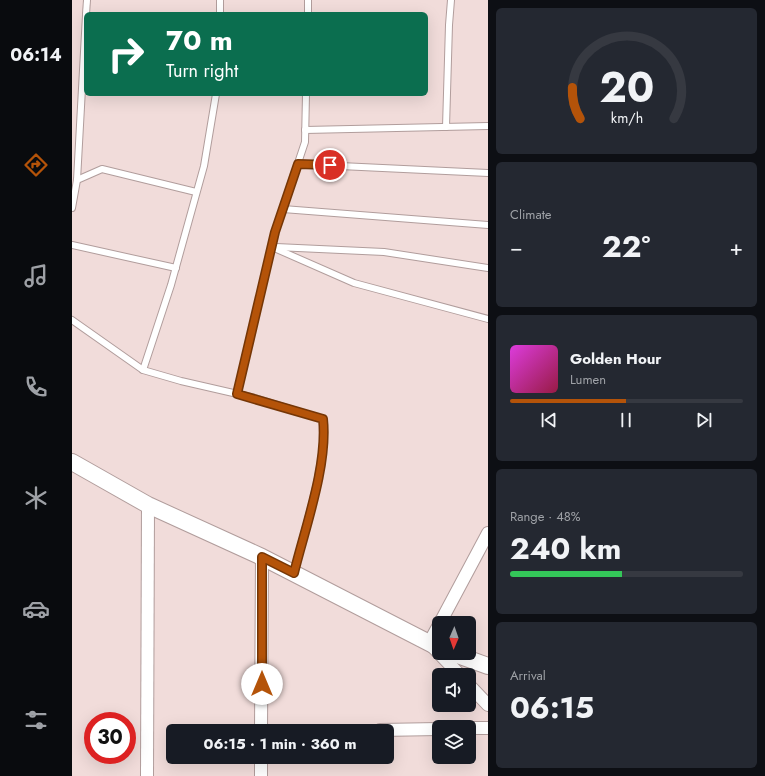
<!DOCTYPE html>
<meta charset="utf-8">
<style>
body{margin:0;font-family:Jost,sans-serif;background:#242831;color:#f1f3f6;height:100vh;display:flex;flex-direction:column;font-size:15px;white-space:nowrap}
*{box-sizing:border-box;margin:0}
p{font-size:13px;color:#9ea1a6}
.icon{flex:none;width:22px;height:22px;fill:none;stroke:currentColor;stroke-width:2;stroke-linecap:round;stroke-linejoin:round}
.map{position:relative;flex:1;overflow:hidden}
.sheet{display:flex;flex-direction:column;gap:8px;padding:8px;background:#0d0f14;width:277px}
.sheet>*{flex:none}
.top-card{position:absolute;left:12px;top:12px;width:344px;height:84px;border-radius:6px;box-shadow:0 4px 16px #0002;background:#0b6e4f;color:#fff;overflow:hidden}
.needle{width:26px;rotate:182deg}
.fabs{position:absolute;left:360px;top:616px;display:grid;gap:8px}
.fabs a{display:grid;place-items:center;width:44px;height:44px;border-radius:6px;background:#171b24;box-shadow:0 4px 16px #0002;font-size:20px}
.speed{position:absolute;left:12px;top:712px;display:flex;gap:8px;font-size:20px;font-weight:700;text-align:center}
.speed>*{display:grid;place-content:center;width:52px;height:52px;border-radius:50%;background:#171b24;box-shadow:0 4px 16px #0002;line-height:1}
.speed .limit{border:6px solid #d22;background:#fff;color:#111}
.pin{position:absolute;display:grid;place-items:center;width:34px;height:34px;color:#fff;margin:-17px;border:2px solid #fff;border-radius:50%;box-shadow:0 1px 4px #0007}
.me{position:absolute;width:44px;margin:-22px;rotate:0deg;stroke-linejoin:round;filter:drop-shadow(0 0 3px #0008)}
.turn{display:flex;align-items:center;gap:14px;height:84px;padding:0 16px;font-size:18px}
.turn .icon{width:52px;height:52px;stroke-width:2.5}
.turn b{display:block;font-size:28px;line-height:34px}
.big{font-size:30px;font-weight:700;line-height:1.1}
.sheet .tile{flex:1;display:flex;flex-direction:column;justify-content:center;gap:6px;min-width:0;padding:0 14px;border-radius:6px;background:#242831}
.sheet .dial{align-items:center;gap:0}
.dial svg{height:104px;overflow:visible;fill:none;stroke:#363941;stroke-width:7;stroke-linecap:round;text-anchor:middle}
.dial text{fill:#f1f3f6;stroke:none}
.song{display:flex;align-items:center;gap:12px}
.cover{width:48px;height:48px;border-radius:6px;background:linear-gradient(135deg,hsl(300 70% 55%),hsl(340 70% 35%))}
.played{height:4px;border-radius:2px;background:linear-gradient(90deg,#b45309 50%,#363941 50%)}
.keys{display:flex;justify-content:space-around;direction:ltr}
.heat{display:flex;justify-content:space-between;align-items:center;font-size:22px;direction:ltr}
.charge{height:6px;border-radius:3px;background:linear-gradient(90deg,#34c759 48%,#363941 0)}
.trip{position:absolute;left:94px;top:724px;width:228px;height:40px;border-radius:6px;background:#171b24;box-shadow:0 4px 16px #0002;font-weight:700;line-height:40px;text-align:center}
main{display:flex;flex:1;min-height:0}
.menu{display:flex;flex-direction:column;width:72px;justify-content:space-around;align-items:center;background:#090b0e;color:#9ea1a6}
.menu .icon{width:28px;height:28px}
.menu .on{color:#b45309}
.menu b{font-size:18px;color:#f1f3f6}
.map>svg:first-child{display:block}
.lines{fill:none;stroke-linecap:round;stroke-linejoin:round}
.service-casing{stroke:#b19d9c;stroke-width:8}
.minor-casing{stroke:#b19d9c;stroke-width:14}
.tertiary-casing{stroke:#b19d9c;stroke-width:18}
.service{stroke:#fff;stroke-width:6}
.minor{stroke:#fff;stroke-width:12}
.tertiary{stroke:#fff;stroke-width:16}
.route-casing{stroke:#753606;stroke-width:10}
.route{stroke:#b45309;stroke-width:7}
</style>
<main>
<nav class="menu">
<b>06:14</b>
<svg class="icon on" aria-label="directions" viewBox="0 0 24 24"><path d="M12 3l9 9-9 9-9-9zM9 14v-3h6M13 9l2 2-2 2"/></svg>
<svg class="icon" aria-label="music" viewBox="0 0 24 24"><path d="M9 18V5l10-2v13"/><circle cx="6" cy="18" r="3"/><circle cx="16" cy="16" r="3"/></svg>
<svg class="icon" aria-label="phone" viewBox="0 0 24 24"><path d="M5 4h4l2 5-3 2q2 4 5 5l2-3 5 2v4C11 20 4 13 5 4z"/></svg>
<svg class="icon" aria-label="climate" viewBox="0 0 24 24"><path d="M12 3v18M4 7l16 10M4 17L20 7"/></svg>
<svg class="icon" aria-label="car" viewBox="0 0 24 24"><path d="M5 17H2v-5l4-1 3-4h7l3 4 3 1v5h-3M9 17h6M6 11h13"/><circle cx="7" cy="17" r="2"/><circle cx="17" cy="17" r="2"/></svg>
<svg class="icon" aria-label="filters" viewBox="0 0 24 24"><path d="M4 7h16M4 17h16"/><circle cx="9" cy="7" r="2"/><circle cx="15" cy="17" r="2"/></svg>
</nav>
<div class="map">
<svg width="416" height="776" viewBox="0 0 416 776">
<rect width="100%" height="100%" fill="#f1dcda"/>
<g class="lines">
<!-- service casing -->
<g class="service-casing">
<g id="service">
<polyline points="14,14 15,0"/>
<polyline points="148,14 148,0"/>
<polyline points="236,14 236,0"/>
<polyline points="374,127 377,25 379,0"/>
<polyline points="233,130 416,126"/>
<polyline points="226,164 416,173"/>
<polyline points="5,180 30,169 124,192"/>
<polyline points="0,208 5,180 14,15"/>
<polyline points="211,209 416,225"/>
<polyline points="0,245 104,268"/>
<polyline points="200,247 282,283 416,319"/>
<polyline points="204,247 312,252 416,268"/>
<path d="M0 320 71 370 109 381 183 398 251 419C255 465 233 526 222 572"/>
<polyline points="71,370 99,285 132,166 144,94"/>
<polyline points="165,394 203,232 233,142 234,94"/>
</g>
</g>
<!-- minor casing -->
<g class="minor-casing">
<g id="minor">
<polyline points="368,623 416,533"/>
<polyline points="367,625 357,643 388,675"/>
<polyline points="397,685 416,705"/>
<polyline points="397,728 416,728"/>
<polyline points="308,730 367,729"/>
<polyline points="189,731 190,557"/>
<polyline points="75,776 76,505"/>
<polyline points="189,776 189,757"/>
</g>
</g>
<!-- tertiary casing -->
<g class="tertiary-casing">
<g id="tertiary">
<polyline points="0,462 76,505 190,557 367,648"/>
<polyline points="380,653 416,666"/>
</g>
</g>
<!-- service -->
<use href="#service" class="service"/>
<!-- minor -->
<use href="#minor" class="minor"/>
<!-- tertiary -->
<use href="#tertiary" class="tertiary"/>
</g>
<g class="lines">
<!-- route casing -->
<g class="route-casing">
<path id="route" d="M190 684V557L222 573C233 528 256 465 251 419L165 394 203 232 226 164 258 165"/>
</g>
<!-- route -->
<use href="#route" class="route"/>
</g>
</svg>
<div class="fabs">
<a><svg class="needle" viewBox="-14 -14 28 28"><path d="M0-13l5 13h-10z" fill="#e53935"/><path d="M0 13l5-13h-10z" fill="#9ea1a6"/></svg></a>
<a><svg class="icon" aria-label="sound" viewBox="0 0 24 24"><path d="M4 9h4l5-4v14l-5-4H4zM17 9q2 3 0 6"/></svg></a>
<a><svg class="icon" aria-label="layers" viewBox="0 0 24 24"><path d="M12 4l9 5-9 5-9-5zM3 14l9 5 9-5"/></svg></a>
</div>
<div class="speed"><div class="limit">30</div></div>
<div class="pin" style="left:258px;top:165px;background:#d93025"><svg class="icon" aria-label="arrive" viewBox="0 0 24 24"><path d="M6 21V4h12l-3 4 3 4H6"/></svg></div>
<svg class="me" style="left:190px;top:684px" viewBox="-20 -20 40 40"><circle r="19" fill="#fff"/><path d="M0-13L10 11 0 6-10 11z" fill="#b45309"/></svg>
<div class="trip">06:15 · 1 min · 360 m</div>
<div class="top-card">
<div class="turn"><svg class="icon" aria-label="right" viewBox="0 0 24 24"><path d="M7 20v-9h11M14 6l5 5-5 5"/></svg><div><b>70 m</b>Turn right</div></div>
</div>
</div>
<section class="sheet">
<div class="tile dial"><svg viewBox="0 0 100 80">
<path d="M14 69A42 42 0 1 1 86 69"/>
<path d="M14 69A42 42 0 0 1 8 45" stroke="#b45309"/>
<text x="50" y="56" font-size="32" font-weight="700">20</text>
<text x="50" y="72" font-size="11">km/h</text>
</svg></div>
<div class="tile"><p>Climate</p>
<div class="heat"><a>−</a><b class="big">22°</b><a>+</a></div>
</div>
<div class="tile">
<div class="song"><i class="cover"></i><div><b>Golden Hour</b><p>Lumen</p></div></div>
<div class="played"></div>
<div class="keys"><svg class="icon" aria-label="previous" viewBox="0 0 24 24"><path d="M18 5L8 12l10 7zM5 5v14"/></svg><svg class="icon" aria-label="pause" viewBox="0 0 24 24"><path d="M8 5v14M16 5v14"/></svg><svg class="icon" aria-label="next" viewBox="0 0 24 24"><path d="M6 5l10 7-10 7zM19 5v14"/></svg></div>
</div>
<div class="tile"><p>Range · 48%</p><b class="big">240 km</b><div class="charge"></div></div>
<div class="tile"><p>Arrival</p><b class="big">06:15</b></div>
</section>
</main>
